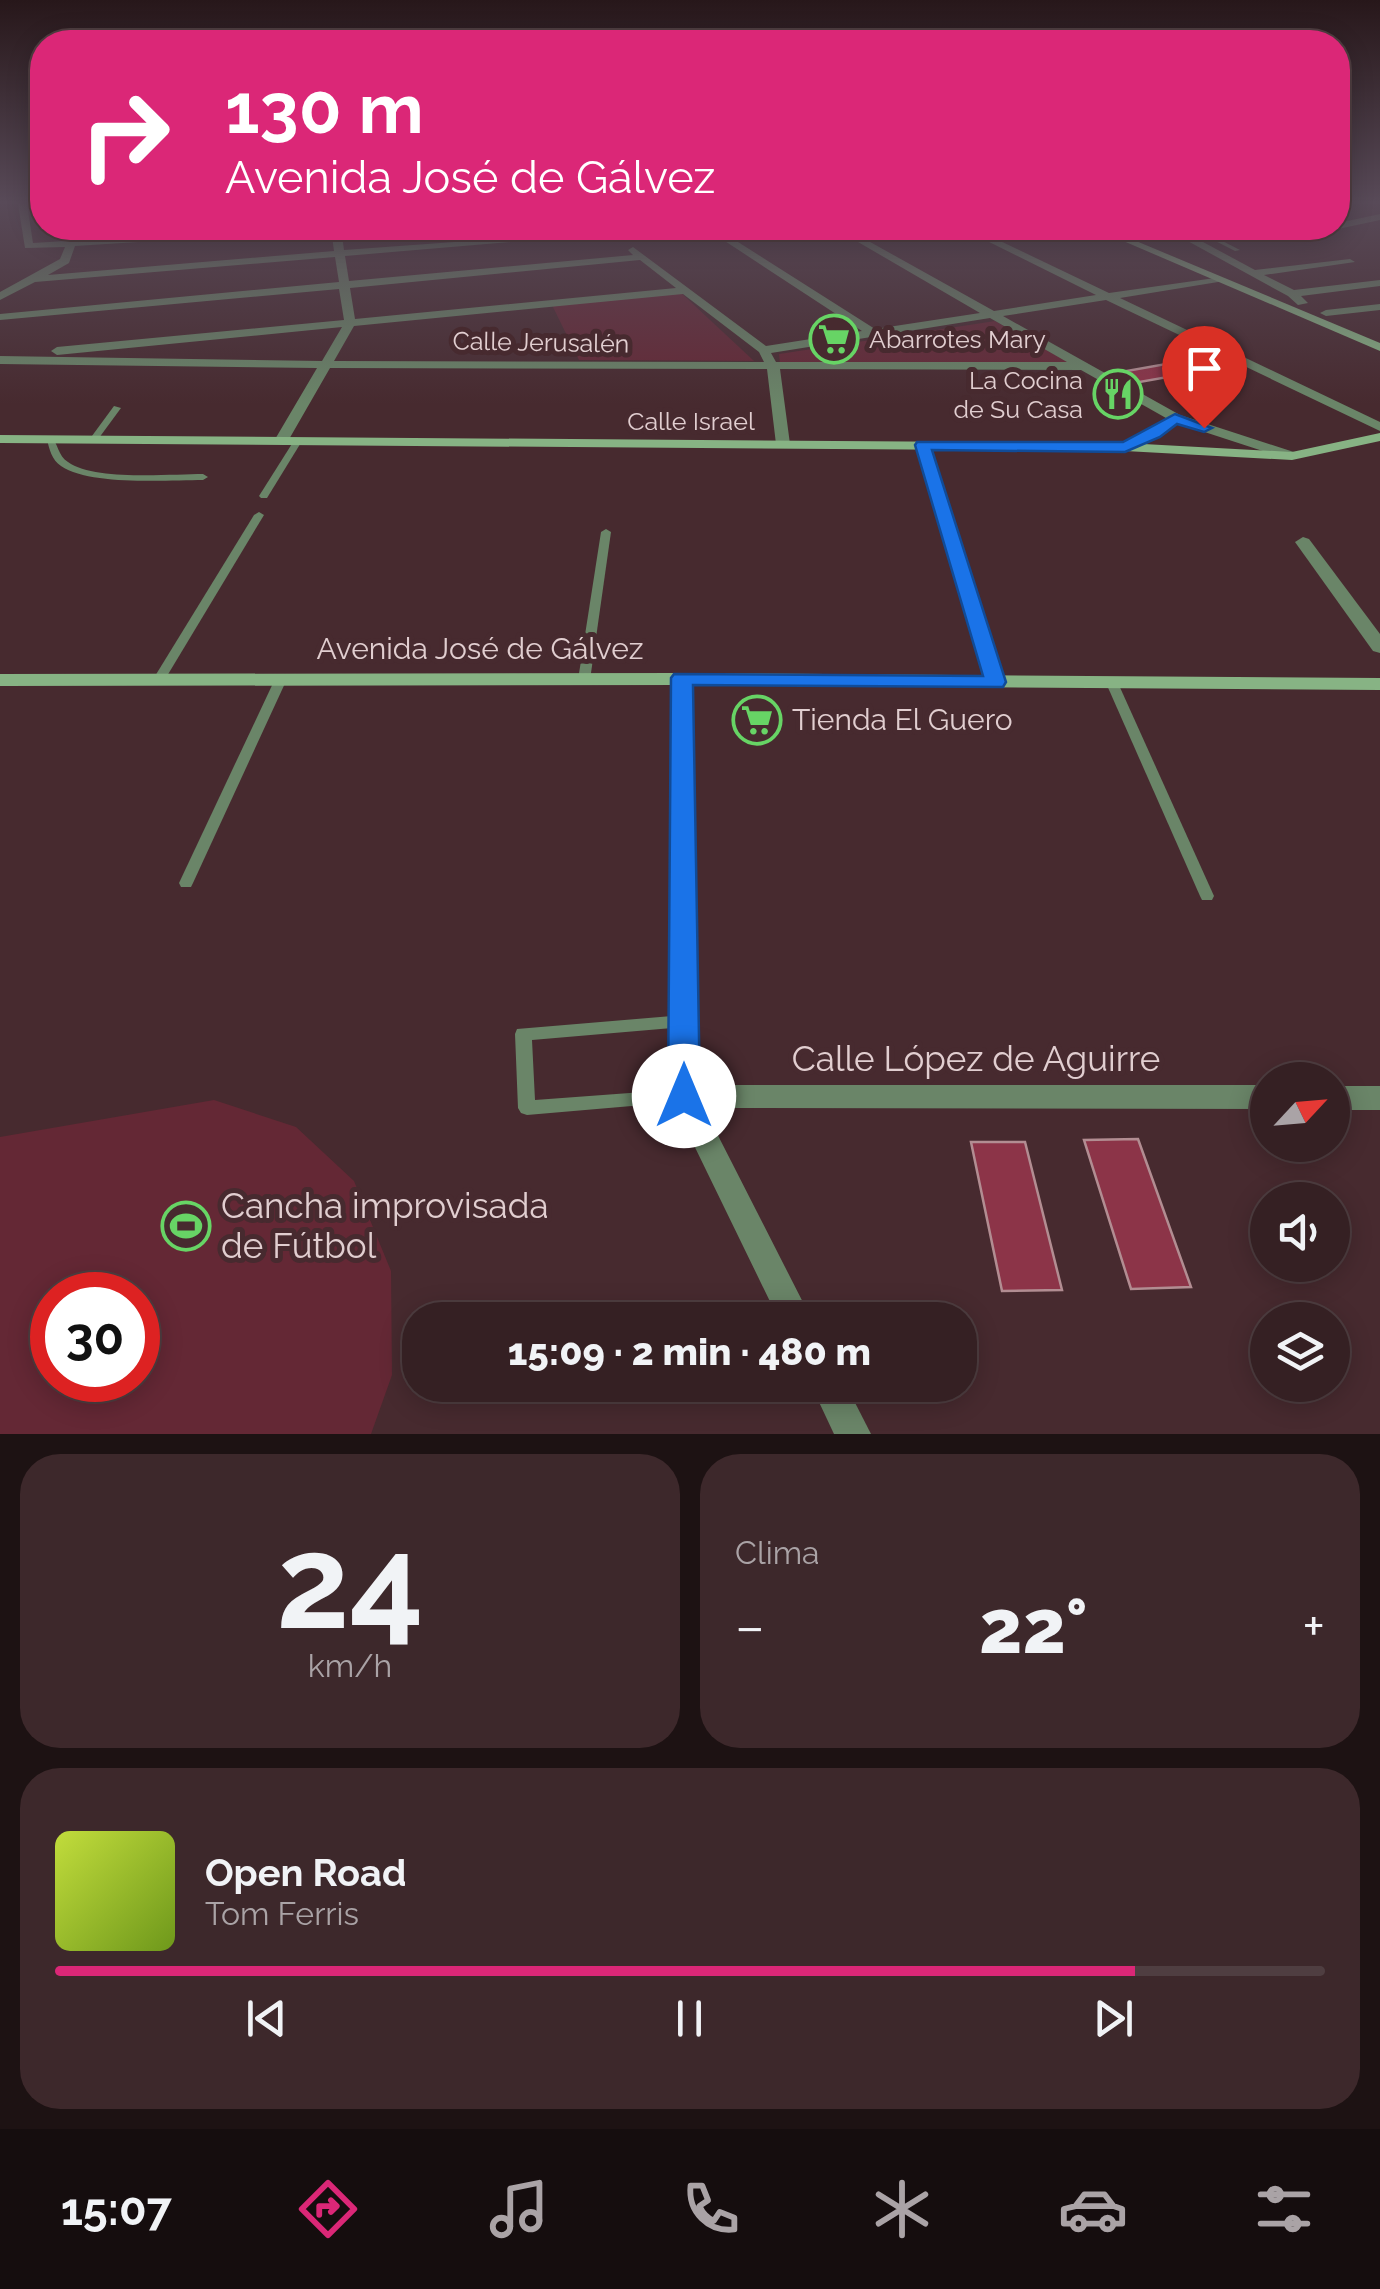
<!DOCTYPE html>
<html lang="es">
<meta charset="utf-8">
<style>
body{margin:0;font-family:Raleway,sans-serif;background:#3d282b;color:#f1f3f6;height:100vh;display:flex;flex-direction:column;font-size:38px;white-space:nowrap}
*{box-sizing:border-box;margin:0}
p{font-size:32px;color:#aaa3a6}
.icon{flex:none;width:55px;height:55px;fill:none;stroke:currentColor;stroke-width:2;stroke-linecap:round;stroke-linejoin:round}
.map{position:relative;height:1434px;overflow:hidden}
.drawer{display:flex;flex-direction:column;gap:20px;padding:20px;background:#1d1213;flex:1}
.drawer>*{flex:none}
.hud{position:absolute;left:30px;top:30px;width:1320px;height:210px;border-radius:40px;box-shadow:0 5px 25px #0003,0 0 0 2px #4f3e41;background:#db2777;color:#fff;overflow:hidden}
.needle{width:65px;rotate:64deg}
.fabs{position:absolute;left:1250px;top:1062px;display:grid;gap:20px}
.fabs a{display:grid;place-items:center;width:100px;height:100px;border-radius:50%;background:#352023;box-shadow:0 5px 25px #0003,0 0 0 2px #4f3e41;font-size:50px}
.speed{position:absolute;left:30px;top:1272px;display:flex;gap:20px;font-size:50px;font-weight:700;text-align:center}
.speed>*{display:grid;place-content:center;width:130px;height:130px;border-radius:50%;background:#352023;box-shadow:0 5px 25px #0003,0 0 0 2px #4f3e41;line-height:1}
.speed .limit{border:15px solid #d22;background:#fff;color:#111}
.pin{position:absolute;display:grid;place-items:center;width:85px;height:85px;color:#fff;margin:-102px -42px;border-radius:50% 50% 50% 0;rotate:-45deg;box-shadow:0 0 10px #0007}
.pin .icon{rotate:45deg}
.me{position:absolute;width:110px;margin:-55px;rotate:0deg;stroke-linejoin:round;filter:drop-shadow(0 0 8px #0008)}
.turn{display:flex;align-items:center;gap:35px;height:210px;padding:0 30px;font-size:45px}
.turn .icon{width:130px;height:130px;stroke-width:2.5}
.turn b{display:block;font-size:70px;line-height:85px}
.big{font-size:75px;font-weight:800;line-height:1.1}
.drawer .card{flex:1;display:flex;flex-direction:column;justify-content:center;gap:15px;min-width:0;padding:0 35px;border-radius:40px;background:#3d282b}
.drawer .dial{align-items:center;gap:0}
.dial b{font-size:130px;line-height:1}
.song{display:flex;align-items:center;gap:30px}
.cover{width:120px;height:120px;border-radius:15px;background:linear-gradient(135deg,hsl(70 70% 55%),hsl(80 70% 35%))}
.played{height:10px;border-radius:5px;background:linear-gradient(90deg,#db2777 85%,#4f3e41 85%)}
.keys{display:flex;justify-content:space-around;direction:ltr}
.heat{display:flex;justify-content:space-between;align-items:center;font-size:55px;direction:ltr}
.drawer .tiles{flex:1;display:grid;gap:20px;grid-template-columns:1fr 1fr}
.card:last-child{grid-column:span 2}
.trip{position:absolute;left:402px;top:1302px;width:575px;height:100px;border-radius:40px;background:#352023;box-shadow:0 5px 25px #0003,0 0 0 2px #4f3e41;font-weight:800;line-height:100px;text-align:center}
.tabs{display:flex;height:160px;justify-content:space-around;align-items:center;background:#150d0e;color:#aaa3a6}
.tabs .icon{width:70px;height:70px}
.tabs .current{color:#db2777}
.tabs b{font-size:45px;color:#f1f3f6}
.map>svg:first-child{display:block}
.green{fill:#642835;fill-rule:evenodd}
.building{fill:#8c3448;stroke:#b28d92;stroke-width:2.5}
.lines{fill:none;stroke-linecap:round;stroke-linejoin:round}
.lane{fill:#6a8568;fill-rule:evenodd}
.street{fill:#6a8568;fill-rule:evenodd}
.secondary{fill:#87b384;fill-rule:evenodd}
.route{fill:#1a73e8;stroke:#114b97;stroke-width:2.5}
.labels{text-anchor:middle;stroke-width:10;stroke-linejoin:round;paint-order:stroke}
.far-poi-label{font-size:25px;fill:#e1ced0;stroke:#472a2f;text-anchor:start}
.far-street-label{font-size:25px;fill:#e1ced0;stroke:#472a2f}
.street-label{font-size:30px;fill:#e1ced0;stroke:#472a2f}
.poi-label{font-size:30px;fill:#e1ced0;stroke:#472a2f;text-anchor:start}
.near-street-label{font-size:35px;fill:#e1ced0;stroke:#472a2f}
.near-poi-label{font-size:35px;fill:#e1ced0;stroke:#472a2f;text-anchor:start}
</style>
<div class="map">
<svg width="1380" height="1434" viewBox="0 0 1380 1434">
<rect width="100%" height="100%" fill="#472a2f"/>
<!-- green -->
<g class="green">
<polygon points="679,291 754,361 579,360 552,305"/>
<polygon points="995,321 1068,362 780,364 779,354"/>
<path d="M214 1100 296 1127 354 1181 391 1271 392 1375 371 1434H0V1137ZM52 1295H138V1380H52Z"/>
</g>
<!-- building -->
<g class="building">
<polygon points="1166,364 1185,374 1134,383 1115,373"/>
<polygon points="1138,1139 1191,1287 1131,1289 1084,1140"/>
<polygon points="971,1142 1025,1142 1062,1290 1002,1291"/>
</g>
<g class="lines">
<!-- lane -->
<g class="lane">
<polygon points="1190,228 1197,228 1240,250 1235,251"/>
<polygon points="114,406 121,408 96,442 90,442 89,440"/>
<path d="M51 436C58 443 58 456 68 462 94 481 170 474 203 474L208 477 203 480C168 480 90 486 61 466 52 460 49 449 47 439Z"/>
<polygon points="295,439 302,441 267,498 261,498 259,496"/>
<polygon points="923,442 927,445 1002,683 1000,686 992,686 990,683 919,445"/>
<polygon points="259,512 264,515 164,681 158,685 154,684 152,681 254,515"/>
<polygon points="606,529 611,532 590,680 584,684 578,680 601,532"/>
<polygon points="281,675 287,679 193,883 191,887 181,887 179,883 275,679"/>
<polygon points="1112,679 1118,683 1214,896 1212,900 1202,900 1200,896 1106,683"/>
<polygon points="684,1015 690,1016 692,1021 690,1026 684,1027 532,1040 535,1100 684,1089 690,1091 693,1096 690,1101 527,1115 521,1113 518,1108 515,1034 517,1029"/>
</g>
<!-- street -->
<g class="street">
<path d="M18 204H27L33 243 275 228H318L313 231 75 246 69 263 48 275 334 251 331 228H341L344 250 647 228 642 231 345 256 349 281 633 255 628 250 633 247 766 346 862 331 705 228H716L875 329 980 313 834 228H845L994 311 1096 295 961 228H973L1109 293 1222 277V281L1218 282 1120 298 1380 422V431L1106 300 1003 316 1180 415 1297 453V459H1287L1177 423C1161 436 1141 451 1120 450V444L1150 431 1166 418 1081 370 780 369 790 444 783 448 776 444 767 369 330 368 288 441 281 445 274 441 317 368 0 364V356L322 361 342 327 57 355 51 351 57 347 344 320 339 289 0 320V314L339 282 335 257 35 282 0 300V292L60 259 65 247 25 248ZM640 260 676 288 355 319 350 288ZM683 294 759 352 764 362 334 361 354 326ZM990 318 1067 362H776L771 353Z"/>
<polygon points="1380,214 1380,220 1338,229 1334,228 1338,228 1338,223"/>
<polygon points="1164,228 1175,228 1194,237 1333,228 1328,231 1203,242 1255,270 1350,259 1355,262 1264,275 1294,290 1380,280 1380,286 1301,296 1308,303 1298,305 1288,296"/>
<polygon points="1380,304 1380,310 1326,316 1320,313 1326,310"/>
<polygon points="1303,537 1309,539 1380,634 1380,653 1373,651 1295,542"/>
<polygon points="682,673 692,679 698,1085 1268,1085 1268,1109 704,1108 812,1320 779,1320 670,1096 672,679"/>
<rect x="1332" y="1086" width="48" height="24"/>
<polygon points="811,1385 846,1385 871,1434 834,1434"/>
</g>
<!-- secondary -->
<g class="secondary">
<polygon points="1093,228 1105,228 1380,343 1380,351"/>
<polygon points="1380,433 1380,441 1292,460 1125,451 0,443 0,435 1125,443 1292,452"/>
<polygon points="682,673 1380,678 1380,690 682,685 0,686 0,674"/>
</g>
</g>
<!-- sky -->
<linearGradient id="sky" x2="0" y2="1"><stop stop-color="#27171a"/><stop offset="0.5" stop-color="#584a58"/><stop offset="1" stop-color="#584a58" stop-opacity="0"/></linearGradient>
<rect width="1380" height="404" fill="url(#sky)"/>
<!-- route -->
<polygon class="route" points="1175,414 1212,428 1204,432 1177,424 1160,437 1125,452 932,450 1006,682 1003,687 693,685 700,1096 695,1106 684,1110 673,1106 668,1096 671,678 674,674 983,676 915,445 917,442 1123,442"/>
<!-- icons -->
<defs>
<g id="supermarket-ring" transform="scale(2.5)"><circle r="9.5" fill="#472a2f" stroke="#67d465" stroke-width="1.5"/><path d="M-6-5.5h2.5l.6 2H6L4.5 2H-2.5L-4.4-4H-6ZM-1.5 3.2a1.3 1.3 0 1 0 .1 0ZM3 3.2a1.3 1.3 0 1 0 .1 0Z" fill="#67d465"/></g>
<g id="restaurant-ring" transform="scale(2.5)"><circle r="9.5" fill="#472a2f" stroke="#67d465" stroke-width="1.5"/><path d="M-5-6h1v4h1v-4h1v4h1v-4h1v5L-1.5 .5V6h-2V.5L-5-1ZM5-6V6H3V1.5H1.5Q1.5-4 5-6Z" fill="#67d465"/></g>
<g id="stadium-ring" transform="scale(2.5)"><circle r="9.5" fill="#472a2f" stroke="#67d465" stroke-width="1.5"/><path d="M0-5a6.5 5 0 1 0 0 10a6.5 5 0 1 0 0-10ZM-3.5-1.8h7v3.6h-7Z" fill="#67d465"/></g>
</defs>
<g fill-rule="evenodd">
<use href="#supermarket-ring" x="834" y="339"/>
<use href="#restaurant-ring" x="1118" y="394"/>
<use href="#supermarket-ring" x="757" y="720"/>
<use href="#stadium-ring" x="186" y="1226"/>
</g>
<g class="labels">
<!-- far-poi labels -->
<g class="far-poi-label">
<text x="869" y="348">Abarrotes Mary</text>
<text x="1083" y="389" text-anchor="end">La Cocina<tspan x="1083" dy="29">de Su Casa</tspan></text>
</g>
<!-- far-street labels -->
<g class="far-street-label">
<text transform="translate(541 342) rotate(1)" y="9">Calle Jerusalén</text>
<text x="691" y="430">Calle Israel</text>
</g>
<!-- street labels -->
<g class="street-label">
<text x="480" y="659">Avenida José de Gálvez</text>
</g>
<!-- poi labels -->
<g class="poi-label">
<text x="792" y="730">Tienda El Guero</text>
</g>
<!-- near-street labels -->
<g class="near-street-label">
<text x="976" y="1071">Calle López de Aguirre</text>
</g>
<!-- near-poi labels -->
<g class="near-poi-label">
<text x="221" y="1218">Cancha improvisada<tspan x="221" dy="40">de Fútbol</tspan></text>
</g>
</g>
</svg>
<div class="fabs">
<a><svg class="needle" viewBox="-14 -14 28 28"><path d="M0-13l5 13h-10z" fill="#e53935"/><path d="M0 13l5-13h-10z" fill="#aaa3a6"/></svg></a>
<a><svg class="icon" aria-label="sound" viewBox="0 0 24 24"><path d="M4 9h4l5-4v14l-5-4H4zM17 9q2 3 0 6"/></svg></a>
<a><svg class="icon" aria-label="layers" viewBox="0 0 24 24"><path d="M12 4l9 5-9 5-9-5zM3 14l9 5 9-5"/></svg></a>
</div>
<div class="speed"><div class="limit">30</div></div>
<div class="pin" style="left:1204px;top:428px;background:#d93025"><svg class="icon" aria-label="arrive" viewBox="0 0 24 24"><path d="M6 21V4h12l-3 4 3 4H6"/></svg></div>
<svg class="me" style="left:684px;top:1096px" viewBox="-20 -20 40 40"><circle r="19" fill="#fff"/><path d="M0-13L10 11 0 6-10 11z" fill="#1a73e8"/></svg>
<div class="trip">15:09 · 2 min · 480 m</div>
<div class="hud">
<div class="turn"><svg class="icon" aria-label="right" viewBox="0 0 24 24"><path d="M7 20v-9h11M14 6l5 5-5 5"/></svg><div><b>130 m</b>Avenida José de Gálvez</div></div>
</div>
</div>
<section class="drawer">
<div class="tiles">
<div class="card dial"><b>24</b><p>km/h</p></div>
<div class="card"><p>Clima</p>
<div class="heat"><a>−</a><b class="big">22°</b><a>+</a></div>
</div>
<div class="card">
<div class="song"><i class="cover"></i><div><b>Open Road</b><p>Tom Ferris</p></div></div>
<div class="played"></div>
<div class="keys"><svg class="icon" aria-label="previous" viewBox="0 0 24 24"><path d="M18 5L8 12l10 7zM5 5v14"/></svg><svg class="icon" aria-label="pause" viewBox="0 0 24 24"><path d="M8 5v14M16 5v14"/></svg><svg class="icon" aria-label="next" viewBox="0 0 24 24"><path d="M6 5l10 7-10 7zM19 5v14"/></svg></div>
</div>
</div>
</section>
<nav class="tabs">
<b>15:07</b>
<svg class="icon current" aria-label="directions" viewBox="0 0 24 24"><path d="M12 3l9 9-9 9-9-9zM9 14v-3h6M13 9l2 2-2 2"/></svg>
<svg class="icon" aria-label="music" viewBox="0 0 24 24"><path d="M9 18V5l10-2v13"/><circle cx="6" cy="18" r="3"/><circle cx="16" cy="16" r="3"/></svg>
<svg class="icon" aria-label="phone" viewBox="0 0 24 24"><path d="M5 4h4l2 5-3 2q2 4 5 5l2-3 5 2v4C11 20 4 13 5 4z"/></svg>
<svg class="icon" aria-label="climate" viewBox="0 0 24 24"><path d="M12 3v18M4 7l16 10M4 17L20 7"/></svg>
<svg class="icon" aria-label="car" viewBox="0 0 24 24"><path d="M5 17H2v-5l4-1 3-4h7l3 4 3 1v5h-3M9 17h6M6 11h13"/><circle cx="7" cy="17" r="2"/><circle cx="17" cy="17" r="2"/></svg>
<svg class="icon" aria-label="filters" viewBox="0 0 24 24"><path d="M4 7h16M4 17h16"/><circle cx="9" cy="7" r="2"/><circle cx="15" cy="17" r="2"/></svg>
</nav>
